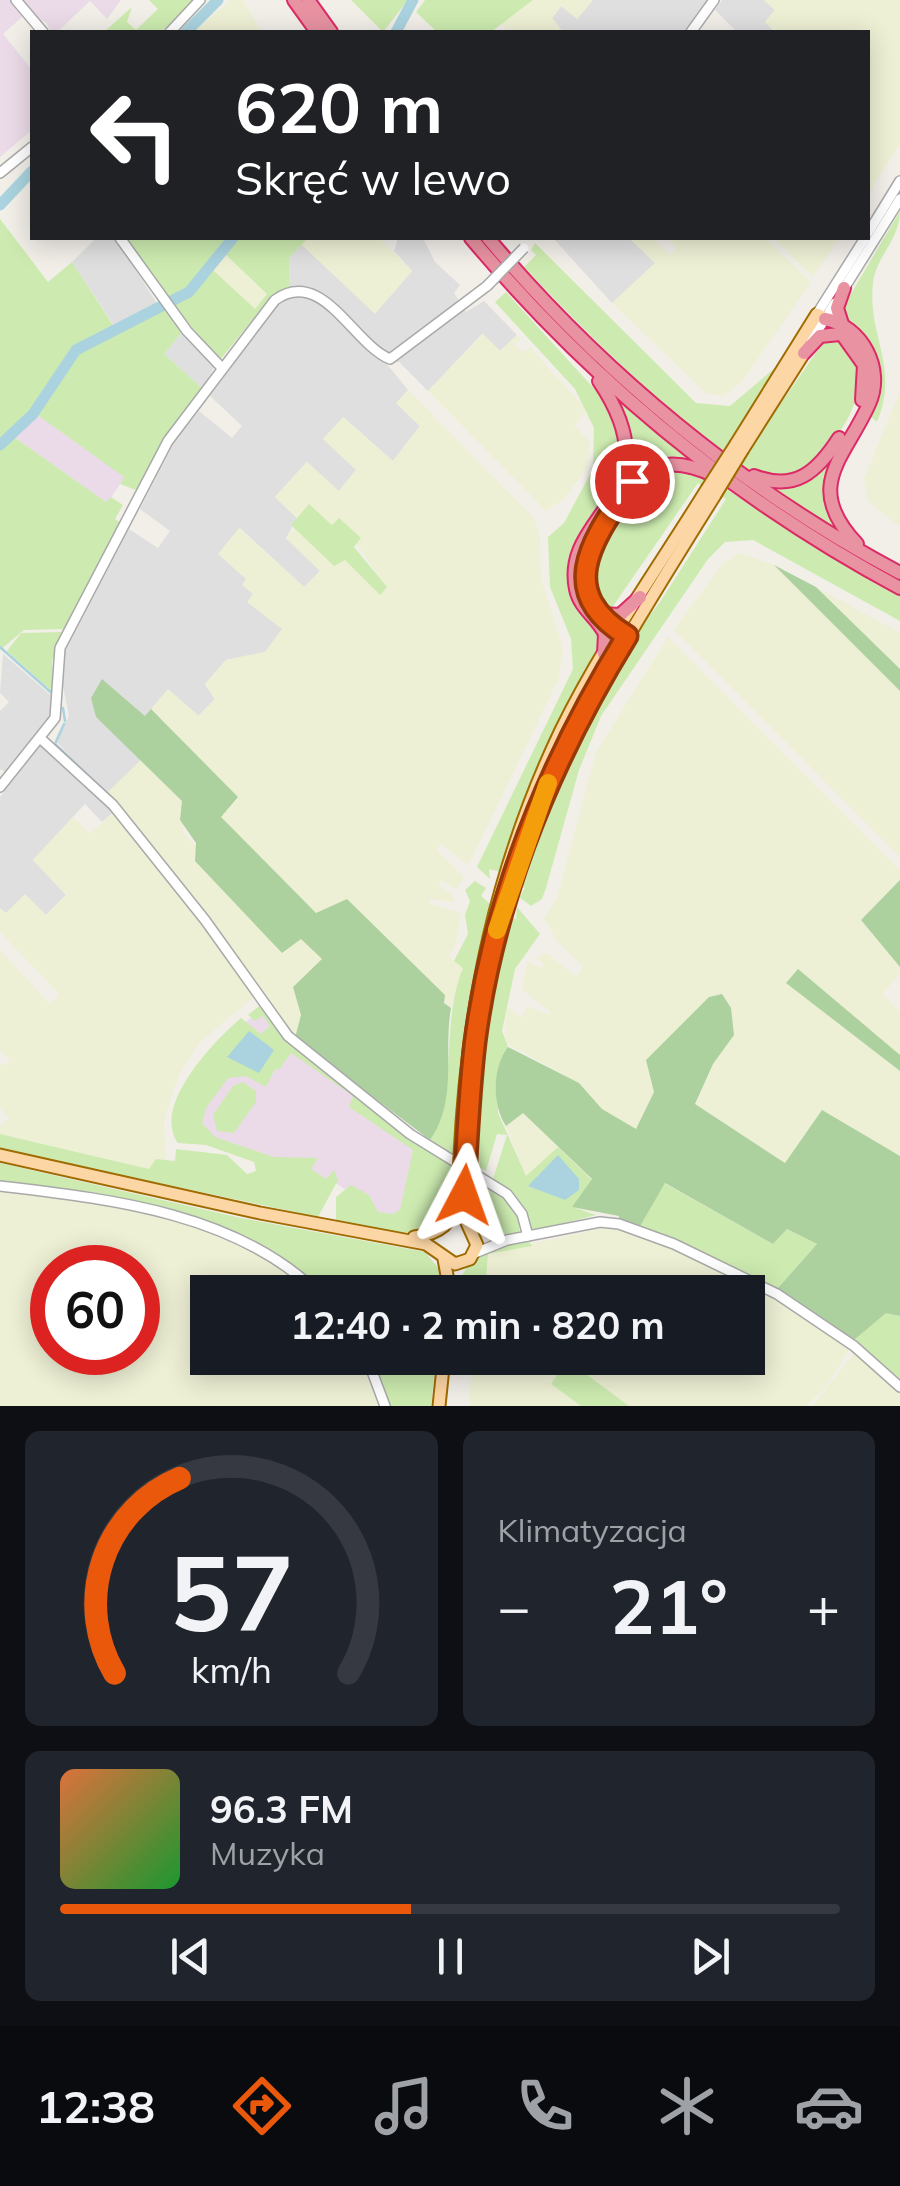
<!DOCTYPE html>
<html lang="pl">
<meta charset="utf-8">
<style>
body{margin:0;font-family:Mulish,sans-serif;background:#20242c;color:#f1f3f6;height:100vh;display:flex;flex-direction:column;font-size:38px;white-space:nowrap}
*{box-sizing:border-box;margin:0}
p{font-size:32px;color:#9ea1a6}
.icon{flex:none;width:55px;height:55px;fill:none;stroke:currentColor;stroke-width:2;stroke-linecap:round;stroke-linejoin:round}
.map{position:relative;height:1406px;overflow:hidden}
.drawer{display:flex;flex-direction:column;gap:25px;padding:25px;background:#0d0f14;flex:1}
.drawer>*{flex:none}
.hud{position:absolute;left:30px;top:30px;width:840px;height:210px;border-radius:0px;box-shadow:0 5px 25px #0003;background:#202124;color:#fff;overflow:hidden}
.speed{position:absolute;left:30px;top:1245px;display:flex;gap:20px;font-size:50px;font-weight:700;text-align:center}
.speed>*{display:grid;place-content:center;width:130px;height:130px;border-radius:50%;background:#171b24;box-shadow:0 5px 25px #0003;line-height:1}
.speed .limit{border:15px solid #d22;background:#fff;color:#111}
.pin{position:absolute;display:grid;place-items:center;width:85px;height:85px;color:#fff;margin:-42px;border:5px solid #fff;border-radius:50%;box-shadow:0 2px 10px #0007}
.me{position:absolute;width:110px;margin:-55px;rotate:4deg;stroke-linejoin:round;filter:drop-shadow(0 0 8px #0008)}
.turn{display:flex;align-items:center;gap:35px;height:210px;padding:0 40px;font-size:45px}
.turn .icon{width:130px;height:130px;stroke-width:2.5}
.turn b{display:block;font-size:70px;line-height:85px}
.big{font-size:75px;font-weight:700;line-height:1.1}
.drawer .tile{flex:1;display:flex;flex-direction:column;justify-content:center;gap:15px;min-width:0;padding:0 35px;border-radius:15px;background:#20242c}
.drawer .dial{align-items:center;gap:0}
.dial svg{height:260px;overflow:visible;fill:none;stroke:#363941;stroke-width:7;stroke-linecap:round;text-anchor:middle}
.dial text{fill:#f1f3f6;stroke:none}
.song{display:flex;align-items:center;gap:30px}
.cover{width:120px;height:120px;border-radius:15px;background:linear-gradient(135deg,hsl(20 70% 55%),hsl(130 70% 35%))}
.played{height:10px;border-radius:5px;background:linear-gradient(90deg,#ea580c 45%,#363941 45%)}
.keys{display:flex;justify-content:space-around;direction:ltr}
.heat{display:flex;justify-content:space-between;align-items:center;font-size:55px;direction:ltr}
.drawer .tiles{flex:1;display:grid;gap:25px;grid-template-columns:1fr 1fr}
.tile:last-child{grid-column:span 2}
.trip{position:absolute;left:190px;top:1275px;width:575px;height:100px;border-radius:0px;background:#171b24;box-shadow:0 5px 25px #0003;font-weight:700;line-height:100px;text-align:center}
.tab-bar{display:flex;height:160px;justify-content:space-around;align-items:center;background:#090b0e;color:#9ea1a6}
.tab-bar .icon{width:70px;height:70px}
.tab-bar .active{color:#ea580c}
.tab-bar b{font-size:45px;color:#f1f3f6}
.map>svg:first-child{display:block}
.residential{fill:#e0dfdf}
.industrial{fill:#ebdbe8}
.farmland{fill:#eef0d5;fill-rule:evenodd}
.grass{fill:#cdebb0}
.forest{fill:#add19e}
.water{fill:#aad3df}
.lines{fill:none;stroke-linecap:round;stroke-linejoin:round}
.stream{stroke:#aad3df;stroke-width:2.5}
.river{stroke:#aad3df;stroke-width:11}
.minor-casing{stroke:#a9a9a9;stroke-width:12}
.major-casing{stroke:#a06b00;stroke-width:15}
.highway-casing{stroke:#dc2a67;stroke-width:16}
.minor{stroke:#fff;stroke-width:9}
.major{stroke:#fcd6a4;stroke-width:11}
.highway{stroke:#e892a2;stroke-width:12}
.minor-bridge-casing{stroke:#a9a9a9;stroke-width:12;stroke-linecap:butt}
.major-bridge-casing{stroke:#a06b00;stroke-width:15;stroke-linecap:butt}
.minor-bridge{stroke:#fff;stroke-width:9}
.major-bridge{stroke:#fcd6a4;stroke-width:11}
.route-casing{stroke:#983908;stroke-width:25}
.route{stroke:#ea580c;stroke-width:18}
.slow{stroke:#f59e0b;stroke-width:18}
</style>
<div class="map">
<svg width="900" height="1406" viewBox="0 0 900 1406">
<rect width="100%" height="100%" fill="#f2efe9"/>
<!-- residential -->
<g class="residential">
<polygon points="593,0 709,0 687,32 563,32 552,18 562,5 577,19"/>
<polygon points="722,0 764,0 775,10 765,22 775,32 737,32 715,10"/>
<polygon points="96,238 115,238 160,308 115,327 72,262"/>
<polygon points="398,238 423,238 435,262 460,285 454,293 466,312 484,301 517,335 500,351 482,334 428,391 399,362 386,363 408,390 397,404 420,426 393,461 343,417 356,470 338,492 307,462 275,497 297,518 286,538 320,571 305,588 240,528 253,594 248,602 283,629 265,652 226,660 205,684 215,699 198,716 145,716 103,680 96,717 142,759 104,797 116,810 102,822 85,804 33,860 66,895 45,916 6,913 0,908 0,797 40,746 65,762 70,756 56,741 69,716 60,672 64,654 129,529 158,548 170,531 140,509 176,439 199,411 232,438 242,426 210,396 290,288 289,258 301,244 375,313 412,271 394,251"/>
<polygon points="553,238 629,238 656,263 612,303"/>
<polygon points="183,331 214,367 203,389 164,354"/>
<polygon points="3,654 55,699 49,720 5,772 0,769 0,711 9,702 0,693"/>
</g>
<!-- industrial -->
<g class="industrial">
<polygon points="0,0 11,0 21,12 22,17 3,34 32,70 32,130 0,157"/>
<polygon points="20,0 121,0 107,19 90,1 57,32 50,32 47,23 34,17"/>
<polygon points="36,414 125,477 107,503 14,437"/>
<polygon points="262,1013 424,1149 411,1214 371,1222 346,1190 331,1180 326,1183 205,1141 194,1079 249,1019"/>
</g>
<!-- farmland -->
<g class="farmland">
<polygon points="231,0 243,0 262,32 193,32"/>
<polygon points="533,0 593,0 577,19 561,6 552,18 563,32 509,32 501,24"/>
<polygon points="764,0 900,0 900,144 868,194 868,32 775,32 765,22 775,10"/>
<polygon points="308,238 379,238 412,271 375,314 301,244"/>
<polygon points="629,238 652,238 670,255 677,248 667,238 765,238 811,282 742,382 723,396 706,393 612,303 655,263"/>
<polygon points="773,238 839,238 813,277"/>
<polygon points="224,253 267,294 255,310 212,269"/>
<polygon points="483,334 500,351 517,335 521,339 514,345 523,352 530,347 583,406 585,413 574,426 590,441 588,466 565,498 546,511 428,391"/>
<polygon points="408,390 534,518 540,536 541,579 563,648 559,678 470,862 466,864 441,844 436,850 464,877 456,889 441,881 438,885 454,896 453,902 430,899 429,903 461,913 456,944 449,956 463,968 451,1008 347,899 316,913 221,817 237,797 151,709 168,689 199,716 215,699 205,684 226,660 265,652 282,629 247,602 253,594 242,585 246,579 218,554 239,528 304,587 320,571 286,538 295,528 334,566 344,559 380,594 387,588 339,519 333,525 309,505 297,518 275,497 307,462 339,491 356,470 323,439 343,417 393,461 420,426 396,403"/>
<polygon points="900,391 900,527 868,501 864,479"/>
<polygon points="739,553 774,565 900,691 900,857 674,630 722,564"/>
<polygon points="816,587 900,633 900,669"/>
<polygon points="668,637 900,870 900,880 861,920 900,967 900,973 883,994 900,1012 900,1055 798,970 900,1071 900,1156 822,1111 786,1163 695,1104 713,1064 734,1035 654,1092 636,1130 601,1109 579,1083 504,1042 507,1007 522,1017 528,1006 549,1015 551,1012 522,990 527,961 541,968 544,964 536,958 547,953 577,977 583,967 557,941 544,918 557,898 596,752"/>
<polygon points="142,759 182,801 183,831 281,953 301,938 323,959 293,987 301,1015 295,1038 108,792"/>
<polygon points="116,810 255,996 199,1043 179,1075 164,1121 166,1160 156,1160 150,1169 0,1134 0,1125 9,1119 0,1108 0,1063 4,1066 10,1061 0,1050 0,950 50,1004 60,995 0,932 0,908 6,913 25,894 46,915 66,895 33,860 73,817 90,834"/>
<polygon points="522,1112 558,1147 526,1177 506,1126"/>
<path d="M0 1189 149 1211 211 1230 274 1261 313 1292H208V1358H364L383 1406H0ZM52 1268H138V1352H52Z"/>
<polygon points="601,1228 617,1228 672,1247 774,1295 851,1347 825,1388 806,1406 629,1406 567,1360 551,1384 581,1406 469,1406 473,1358 748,1358 748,1292 486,1292 488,1254"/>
<polygon points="856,1351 900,1391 900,1406 812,1406"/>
</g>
<!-- grass -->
<g class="grass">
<polygon points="149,0 193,0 162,32 104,32 132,7 127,22 136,30 158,9"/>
<polygon points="351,0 408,0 383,32"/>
<polygon points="425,0 533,0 491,32 437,32 416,12"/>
<path d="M900 211C900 240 876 256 873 283 867 335 900 367 877 422L870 416C881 392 887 362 868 340 858 329 847 324 842 309Z"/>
<polygon points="0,219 48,282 72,262 113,325 77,345 32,410 0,441"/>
<polygon points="125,238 231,238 202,277 170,302"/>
<polygon points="236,238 308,238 289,258 290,288 271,297 220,360 172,304 212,269 255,309 267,294 224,253"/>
<path d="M535 243 696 403 730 406 783 361 730 439 748 451 826 338C842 340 855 348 858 366 864 413 830 449 795 476 785 476 774 477 764 475 714 464 564 310 524 267L536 255 531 250Z"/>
<polygon points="506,292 610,406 622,447 618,474 569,571 571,597 597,629 600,647 553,732 501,872 489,869 490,879 477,867 573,669 571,639 550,587 548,537 564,523 593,469 594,428 575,389 495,302"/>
<polygon points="166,308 183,331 164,354 203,389 138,491 120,484 124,477 36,414 78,351"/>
<path d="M617 398 691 460C662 455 648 459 626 480L633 443Z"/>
<polygon points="14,437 106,502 111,497 123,505 115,519 121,523 65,629 24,630 0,650 0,449"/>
<path d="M828 465C822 492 825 509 839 532L767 484 797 487Z"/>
<path d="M655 469 696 471 900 595V621L753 540 725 542 708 559 601 716 579 770 546 888 542 899 531 906 519 897 525 888 517 884 545 804 611 665 660 602 726 499 698 483 609 612 591 592C589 557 625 488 655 469Z"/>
<polygon points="309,504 332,525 339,518 361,538 354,547 387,587 380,595 345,560 334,566 291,525"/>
<polygon points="62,632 52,661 54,693 7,651 21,633"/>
<path d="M475 881 486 888 481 896 491 905 469 1009 455 1156 430 1140C458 1099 440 1023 463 968L454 961 468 934 465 915 470 901 465 890Z"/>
<polygon points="517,907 540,934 515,969 502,1031 508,1047 497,1080 498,1113 526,1176 558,1147 592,1180 573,1207 596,1215 533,1231 518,1199 493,1179 507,1135 497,1134 486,1171 471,1163 482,1037 506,917 516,919"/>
<path d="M259 1006 456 1169 452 1212 429 1232 391 1233 336 1223V1197L351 1185 369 1195 378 1212 393 1214 400 1210 413 1150 349 1107 353 1096 291 1053 279 1070 275 1069 266 1087 246 1076 228 1078 206 1108 202 1123 215 1137 274 1157 318 1158 311 1169 326 1179 334 1170 338 1180 318 1217 0 1149V1134L149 1169 156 1159 175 1161 176 1149 227 1155 247 1174 256 1171 254 1162 206 1145 178 1143C151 1106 215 1040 241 1018L261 1034 270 1026 263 1016 255 1021 248 1015Z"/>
<polygon points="243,1082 256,1091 256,1102 234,1133 217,1131 213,1115 233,1086"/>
<polygon points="0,1163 241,1218 425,1252 440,1270 440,1292 320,1292 219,1227 0,1182"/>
<path d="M470 1177C492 1189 524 1204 519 1234L485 1235 467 1218Z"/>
<polygon points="664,1183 773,1244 787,1229 817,1244 777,1289 639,1228"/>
<path d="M528 1240 532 1246 488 1254 486 1280H473L471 1292H457C467 1250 489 1249 528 1240Z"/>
<polygon points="886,1312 900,1316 900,1384 854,1340"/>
<polygon points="369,1358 436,1358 431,1406 388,1406"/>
<polygon points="567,1360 629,1406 581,1406 551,1384"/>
</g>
<!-- forest -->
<g class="forest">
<polygon points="774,565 816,587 900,669 900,691"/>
<path d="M102 679 145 716 151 709 238 797 221 817 316 913 347 899 445 995 444 1003 451 1008C443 1054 458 1100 430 1140L295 1038 301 1015 293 987 322 959 301 939 282 953 195 861 196 843 180 820 182 801 96 717 91 698Z"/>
<polygon points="900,880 900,967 861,920"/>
<polygon points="798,969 900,1055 900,1071 786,983"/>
<path d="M722 994 731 1008 734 1035 713 1064 695 1104 785 1163 822 1110 900 1156V1316L886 1313 854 1340 777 1289 817 1244 787 1229 773 1244 665 1183 639 1228 618 1222 619 1216 572 1207 592 1179 523 1113 506 1126C492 1105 492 1068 508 1047L579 1083 602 1109 636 1129 654 1092 646 1060 709 997Z"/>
</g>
<!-- water -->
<g class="water">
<polygon points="249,1031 274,1050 259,1073 227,1057"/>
<polygon points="558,1155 579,1179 579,1190 565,1200 528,1186"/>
</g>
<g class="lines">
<!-- stream -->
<g class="stream">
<polyline points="0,647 54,695"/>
<polyline points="63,708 65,721"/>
<polyline points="64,724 55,744 109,795"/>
</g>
<!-- river -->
<g class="river">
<polyline points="186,32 218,0"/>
<polyline points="396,32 413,0"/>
<polyline points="0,205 32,171"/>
<polyline points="0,445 33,414 76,350 189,292 233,238"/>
</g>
<!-- minor casing -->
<g class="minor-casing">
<g id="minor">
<polyline points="16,0 43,32"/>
<polyline points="170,32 200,0"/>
<polyline points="691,32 714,0"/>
<polyline points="0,173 32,147"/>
<polyline points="868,233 900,181"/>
<polyline points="120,238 187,331 222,368"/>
<polyline points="843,290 900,199"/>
<polyline points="817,314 865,238"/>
<polyline points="811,341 835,303"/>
<polyline points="40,738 113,805 205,920 288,1036 410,1134 507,1194 522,1214 528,1236"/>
<path d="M0 787 55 718 60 648 168 441 275 300C322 266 353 344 390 359L487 286"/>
<path d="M0 1186C109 1199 234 1212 317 1292"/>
<polyline points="475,1253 507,1240 600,1222 619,1224 674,1244 777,1294 854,1346 900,1387"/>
<polyline points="367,1358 385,1406"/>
</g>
</g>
<!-- major casing -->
<g class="major-casing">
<g id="major">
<polyline points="736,444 817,314 825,319"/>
<polyline points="743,449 804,353"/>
<path d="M490 957C533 782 621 646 715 495"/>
<polyline points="0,1155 260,1213 426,1244 455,1264 470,1259 477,1245 463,1214 465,1176"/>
<path d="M460 1156C467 1007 496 866 561 730 602 646 658 568 707 489"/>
<path d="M414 1237C440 1234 454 1223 457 1197"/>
<polyline points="444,1259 450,1292"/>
<polyline points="439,1406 444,1358"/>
</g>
</g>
<!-- highway casing -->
<g class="highway-casing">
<g id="highway">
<polyline points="294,0 317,32"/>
<polyline points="308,0 331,32"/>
<path d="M471 238C591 381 736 500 900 588"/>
<path d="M488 238C602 373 743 490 900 573"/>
<path d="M825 319C862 326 885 369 869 404 845 458 802 486 857 544"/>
<polyline points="842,324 837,308 844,288"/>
<polyline points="844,337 864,365 862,400"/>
<polyline points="804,353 820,336 840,334"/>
<path d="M599 381C677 497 560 513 576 589 580 609 597 617 605 634L604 654"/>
<path d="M754 476C795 492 817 472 839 438"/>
<path d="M619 501C643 461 673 456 715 476"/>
<polyline points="595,609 619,631"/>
<polyline points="601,614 620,615 640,597"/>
</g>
</g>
<!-- minor -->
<use href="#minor" class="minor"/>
<!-- major -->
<use href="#major" class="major"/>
<!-- highway -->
<use href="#highway" class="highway"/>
<!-- minor-bridge casing -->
<g class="minor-bridge-casing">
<polyline id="minor-bridge" points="487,286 524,248"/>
</g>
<!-- major-bridge casing -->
<g class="major-bridge-casing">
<g id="major-bridge">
<polyline points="707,489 736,444"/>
<polyline points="715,495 743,449"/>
<polyline points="459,1173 460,1156"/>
</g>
</g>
<!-- minor-bridge -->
<use href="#minor-bridge" class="minor-bridge"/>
<!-- major-bridge -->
<use href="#major-bridge" class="major-bridge"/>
</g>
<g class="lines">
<!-- route casing -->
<g class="route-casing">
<path id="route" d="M464 1195C467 1144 469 1093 475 1042 494 896 550 761 627 636 552 590 595 537 632 481"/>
</g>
<!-- route -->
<use href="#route" class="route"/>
<!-- slow -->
<polyline class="slow" points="497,930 548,783"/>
</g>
</svg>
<div class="speed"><div class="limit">60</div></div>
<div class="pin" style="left:632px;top:481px;background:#d93025"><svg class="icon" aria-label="arrive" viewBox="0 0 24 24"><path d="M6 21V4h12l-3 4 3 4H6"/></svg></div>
<svg class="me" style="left:464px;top:1195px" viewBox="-20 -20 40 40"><path d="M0-17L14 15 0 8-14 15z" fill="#ea580c" stroke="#fff" stroke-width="4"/></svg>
<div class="trip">12:40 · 2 min · 820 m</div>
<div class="hud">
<div class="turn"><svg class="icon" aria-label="left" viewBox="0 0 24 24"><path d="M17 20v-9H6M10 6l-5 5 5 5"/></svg><div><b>620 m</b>Skręć w lewo</div></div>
</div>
</div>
<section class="drawer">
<div class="tiles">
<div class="tile dial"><svg viewBox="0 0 100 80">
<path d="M14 69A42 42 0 1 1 86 69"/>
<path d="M14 69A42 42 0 0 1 34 9" stroke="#ea580c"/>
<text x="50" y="56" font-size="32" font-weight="700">57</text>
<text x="50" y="72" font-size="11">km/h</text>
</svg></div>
<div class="tile"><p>Klimatyzacja</p>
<div class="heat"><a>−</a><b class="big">21°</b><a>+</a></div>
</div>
<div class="tile">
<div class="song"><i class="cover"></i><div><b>96.3 FM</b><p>Muzyka</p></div></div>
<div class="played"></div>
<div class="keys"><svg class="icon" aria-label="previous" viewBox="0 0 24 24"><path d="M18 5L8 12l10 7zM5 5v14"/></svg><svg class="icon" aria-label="pause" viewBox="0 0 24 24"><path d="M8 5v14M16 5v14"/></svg><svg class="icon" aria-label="next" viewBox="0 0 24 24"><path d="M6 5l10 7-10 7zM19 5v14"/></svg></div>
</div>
</div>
</section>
<nav class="tab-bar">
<b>12:38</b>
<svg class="icon active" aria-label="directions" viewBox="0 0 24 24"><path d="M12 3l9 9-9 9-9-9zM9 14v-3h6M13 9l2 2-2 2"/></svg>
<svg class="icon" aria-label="music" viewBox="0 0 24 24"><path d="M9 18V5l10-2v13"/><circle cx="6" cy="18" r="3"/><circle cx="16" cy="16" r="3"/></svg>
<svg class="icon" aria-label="phone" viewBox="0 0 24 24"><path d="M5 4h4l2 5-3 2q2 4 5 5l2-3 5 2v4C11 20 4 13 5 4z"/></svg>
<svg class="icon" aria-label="climate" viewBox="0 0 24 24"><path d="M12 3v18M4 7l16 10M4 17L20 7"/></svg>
<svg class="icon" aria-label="car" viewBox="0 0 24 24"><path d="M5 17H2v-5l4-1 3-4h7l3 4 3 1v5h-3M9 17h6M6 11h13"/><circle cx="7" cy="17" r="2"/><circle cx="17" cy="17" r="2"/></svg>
</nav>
